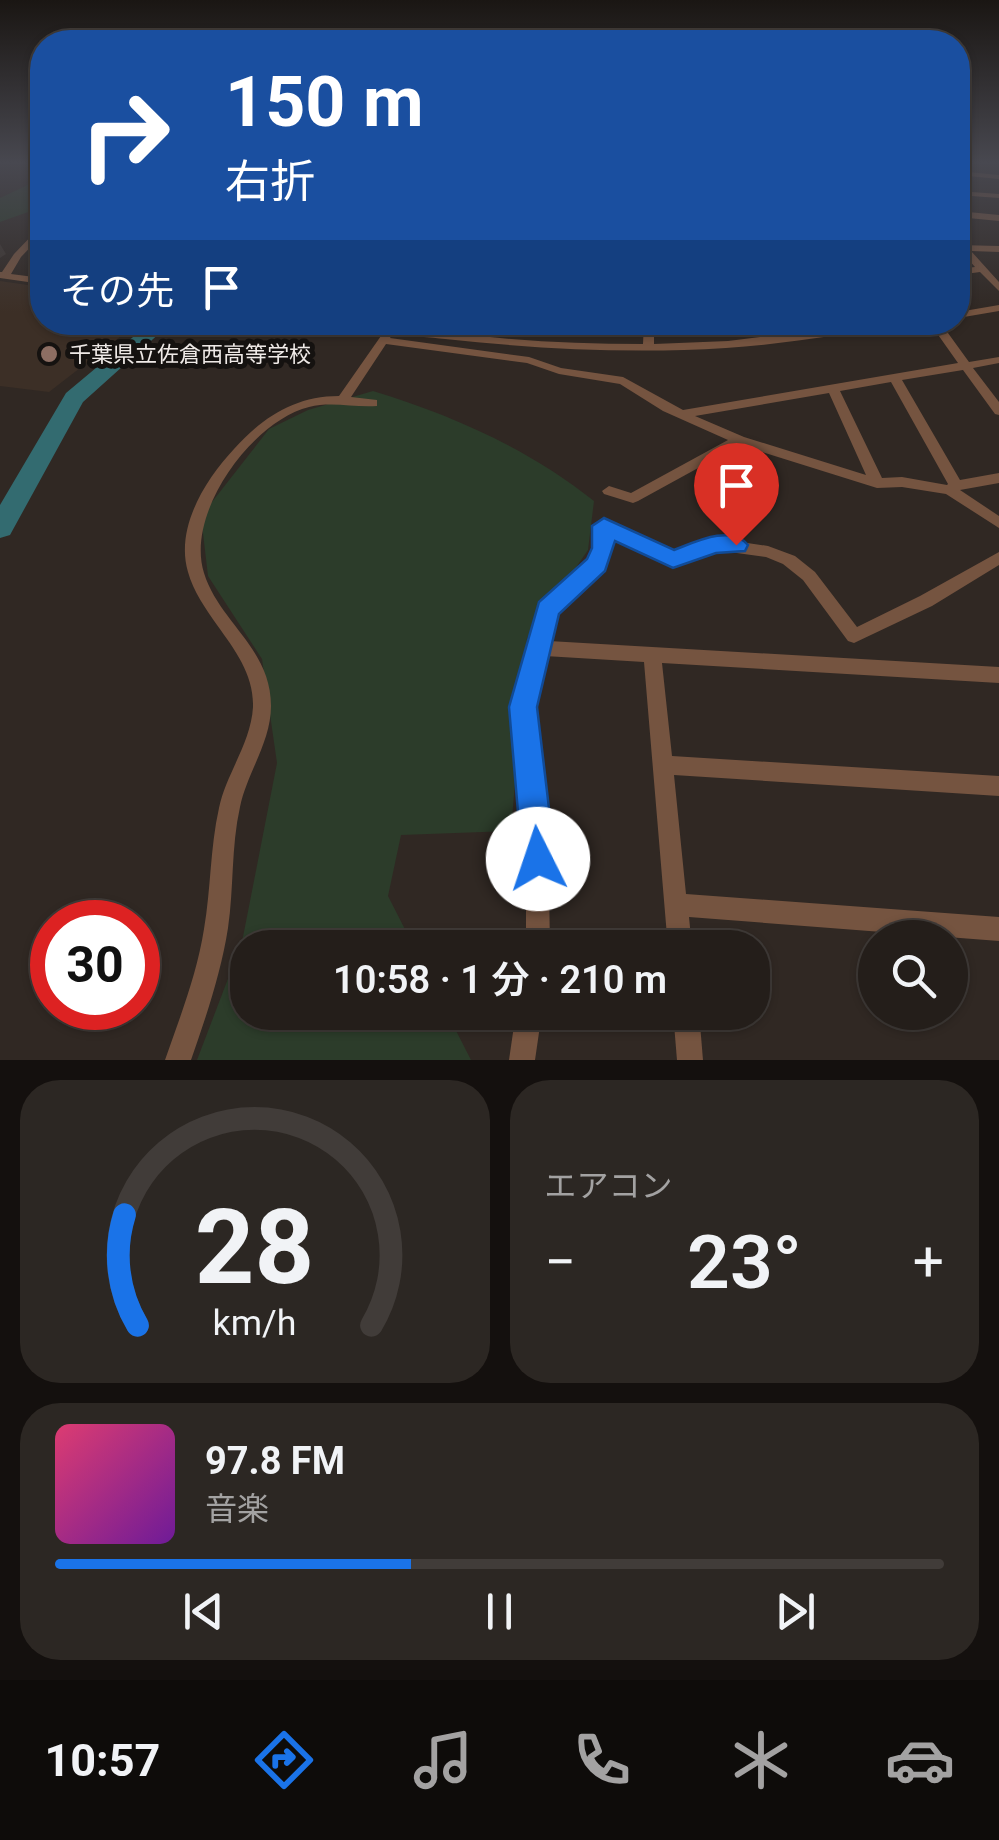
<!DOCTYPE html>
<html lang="ja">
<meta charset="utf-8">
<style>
body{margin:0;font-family:Roboto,"Noto Sans JP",sans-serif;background:#2c2723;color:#f1f3f6;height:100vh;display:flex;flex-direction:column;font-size:38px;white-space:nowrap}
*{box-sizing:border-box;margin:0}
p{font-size:32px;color:#a3a2a2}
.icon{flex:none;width:55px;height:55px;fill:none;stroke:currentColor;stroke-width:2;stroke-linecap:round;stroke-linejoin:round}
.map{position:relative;height:1060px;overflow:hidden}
.panel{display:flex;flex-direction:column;gap:20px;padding:20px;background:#14100e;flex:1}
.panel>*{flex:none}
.top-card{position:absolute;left:30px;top:30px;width:940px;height:305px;border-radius:40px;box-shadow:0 2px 8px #0004,0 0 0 2px #413c39;background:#1a4fa0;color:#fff;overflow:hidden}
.buttons{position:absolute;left:858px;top:920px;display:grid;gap:20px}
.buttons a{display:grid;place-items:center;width:110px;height:110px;border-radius:50%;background:#241e1a;box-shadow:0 2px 8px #0004,0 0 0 2px #413c39;font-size:50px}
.speed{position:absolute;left:30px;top:900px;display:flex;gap:20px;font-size:50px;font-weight:700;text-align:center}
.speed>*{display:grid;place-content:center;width:130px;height:130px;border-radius:50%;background:#241e1a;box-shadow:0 2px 8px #0004,0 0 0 2px #413c39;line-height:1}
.speed .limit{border:15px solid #d22;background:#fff;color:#111}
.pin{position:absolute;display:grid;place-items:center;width:85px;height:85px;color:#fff;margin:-102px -42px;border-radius:50% 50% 50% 0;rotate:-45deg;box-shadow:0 0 10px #0007}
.pin .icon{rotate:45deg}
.me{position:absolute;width:110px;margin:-55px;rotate:356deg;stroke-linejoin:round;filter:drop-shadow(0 0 8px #0008)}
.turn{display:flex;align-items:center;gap:35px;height:210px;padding:0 30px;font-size:45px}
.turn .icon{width:130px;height:130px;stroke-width:2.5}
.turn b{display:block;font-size:70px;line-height:85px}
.then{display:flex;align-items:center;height:95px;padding:0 30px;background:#0003;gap:20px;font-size:38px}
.big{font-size:75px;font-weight:600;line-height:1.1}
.panel .card{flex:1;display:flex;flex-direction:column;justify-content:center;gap:15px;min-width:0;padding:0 35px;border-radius:40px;background:#2c2723}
.panel .dial{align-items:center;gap:0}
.dial svg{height:260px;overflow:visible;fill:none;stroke:#413c39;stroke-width:7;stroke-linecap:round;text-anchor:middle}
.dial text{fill:#f1f3f6;stroke:none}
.song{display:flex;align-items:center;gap:30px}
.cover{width:120px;height:120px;border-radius:15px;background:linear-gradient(135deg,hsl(340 70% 55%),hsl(280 70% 35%))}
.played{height:10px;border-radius:5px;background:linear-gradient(90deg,#1a73e8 40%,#413c39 40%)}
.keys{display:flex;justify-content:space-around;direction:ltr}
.heat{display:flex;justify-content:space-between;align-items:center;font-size:55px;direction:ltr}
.panel .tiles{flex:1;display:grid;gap:20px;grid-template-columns:1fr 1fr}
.card:last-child{grid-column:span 2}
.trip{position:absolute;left:230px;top:930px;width:540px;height:100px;border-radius:40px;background:#241e1a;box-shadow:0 2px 8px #0004,0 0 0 2px #413c39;font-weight:600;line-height:100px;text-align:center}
.menu{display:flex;height:160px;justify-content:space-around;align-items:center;background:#0e0c0a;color:#a3a2a2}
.menu .icon{width:70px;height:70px}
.menu .active{color:#1a73e8}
.menu b{font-size:45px;color:#f1f3f6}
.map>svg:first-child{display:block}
.built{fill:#3c2f26}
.green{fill:#2c3c2a}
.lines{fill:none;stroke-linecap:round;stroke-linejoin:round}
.river{fill:#336b70;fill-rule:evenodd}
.minor{fill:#755440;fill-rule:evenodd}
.shaded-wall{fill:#3d3530}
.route{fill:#1a73e8;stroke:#114b97;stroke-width:2.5}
.education-dot{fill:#8d6e63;stroke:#151210;stroke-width:4}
.labels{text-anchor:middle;stroke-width:10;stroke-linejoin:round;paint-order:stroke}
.far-poi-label{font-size:22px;fill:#efeae7;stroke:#151210;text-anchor:start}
</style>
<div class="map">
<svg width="999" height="1060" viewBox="0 0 999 1060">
<rect width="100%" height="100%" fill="#302823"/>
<!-- built -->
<polygon class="built" points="0,281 42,287 42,322 138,323 49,392 0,386"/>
<!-- green -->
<g class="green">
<polygon points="34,182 42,182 42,202 31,211 0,222 0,198"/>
<path d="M373 391C452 415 529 449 594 501L588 550 527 638 511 831 401 835 388 896 414 947 248 948V1012L447 1013 471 1060H197L242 942 277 763 262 659 208 576 201 516 269 429 308 410Z"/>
</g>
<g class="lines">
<!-- river -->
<polygon class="river" points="151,322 172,322 83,402 10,535 0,538 0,505 66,393"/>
<!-- minor -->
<g class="minor">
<polygon points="958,171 999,175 999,179 958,175"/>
<polygon points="958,191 999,194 999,198 958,195"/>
<polygon points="958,211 999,215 999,221 958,217"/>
<polygon points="39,228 42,228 42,235 21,257 11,274 42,278 42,284 0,278 0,272 2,272 14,254"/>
<polygon points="958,245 999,246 999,252 971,251 999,282 999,291 980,272 958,275 958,269 975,267 961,251 958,251"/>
<polygon points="999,305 999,311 958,318 958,312"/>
<path d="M341 322C388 322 434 331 480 336 534 342 588 344 643 344L644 322H654V344L728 341 880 322H912L907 325C847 333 787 344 726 348 632 354 539 349 445 339 417 336 365 333 341 322Z"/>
<path d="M929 322H940L969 362 999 357V363L973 368 999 402V415L995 414 963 370 902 380 960 480 999 473V483L960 490 999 516V528L946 494 902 487 877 488 740 445 638 501 633 503 604 494 602 491 609 486 631 493 728 440 663 411 620 384 559 374 527 363 386 344 351 397 377 400V406C355 408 332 401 309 407 252 421 185 513 204 573 219 622 271 648 271 706 271 742 247 773 240 807 231 847 234 888 228 928 221 973 206 1017 191 1060H165C180 1017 197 974 204 929 211 889 210 848 219 808 226 774 251 743 253 707 254 675 235 650 217 625 206 609 193 591 188 572 175 528 205 480 234 449 263 417 295 396 339 396L383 333 387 332 392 335 390 338 529 357 561 368 623 377 683 410 958 363ZM891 382 948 484 947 485 902 477 882 478 840 391ZM829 393 866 475 744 437 695 416Z"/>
<path d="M604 521 674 553 714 538 768 546 795 556 815 572 857 627 920 596 999 552V565L932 606 854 643 848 641 803 580 783 564 766 557 715 550 673 566 612 536C612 574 578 584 558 611 552 619 551 632 549 641L999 667V683L662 663 672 756 999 776V796L674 775 686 894 999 917V941L689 917 692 948H668L644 662 545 656 532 707 548 824 550 948H526V824L514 707 540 610 591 561 596 549 597 526Z"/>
<polygon points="516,1012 542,1012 535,1060 509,1060"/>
<polygon points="673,1012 699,1012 703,1060 677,1060"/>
</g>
</g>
<!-- shaded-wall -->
<polygon class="shaded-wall" points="0,244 6,254 0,258"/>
<!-- sky -->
<linearGradient id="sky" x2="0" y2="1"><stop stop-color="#1a1613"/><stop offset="0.52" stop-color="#484850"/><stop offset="1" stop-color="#484850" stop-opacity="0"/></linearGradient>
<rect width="999" height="313" fill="url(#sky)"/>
<!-- route -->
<path class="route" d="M604 518 674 550C695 542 731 524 748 545L745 551 716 553 673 568 615 541 605 571 559 614 537 707 555 859 550 871 538 876 526 871 522 859 509 707 539 602 587 559 592 548V526Z"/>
<!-- markers -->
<circle class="education-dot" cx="49" cy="354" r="10"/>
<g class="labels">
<!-- far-poi labels -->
<g class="far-poi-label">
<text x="69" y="362">千葉県立佐倉西高等学校</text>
</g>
</g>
</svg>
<div class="buttons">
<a><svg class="icon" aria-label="search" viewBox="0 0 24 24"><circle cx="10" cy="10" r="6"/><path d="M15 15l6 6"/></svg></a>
</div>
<div class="speed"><div class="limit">30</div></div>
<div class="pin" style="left:736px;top:545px;background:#d93025"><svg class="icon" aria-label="arrive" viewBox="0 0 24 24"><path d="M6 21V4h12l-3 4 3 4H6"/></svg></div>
<svg class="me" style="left:538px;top:859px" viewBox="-20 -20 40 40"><circle r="19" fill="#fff"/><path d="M0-13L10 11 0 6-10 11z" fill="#1a73e8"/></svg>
<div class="trip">10:58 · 1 分 · 210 m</div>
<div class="top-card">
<div class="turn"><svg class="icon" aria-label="right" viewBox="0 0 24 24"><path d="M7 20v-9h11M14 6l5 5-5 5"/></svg><div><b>150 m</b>右折</div></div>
<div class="then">その先<svg class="icon" aria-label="arrive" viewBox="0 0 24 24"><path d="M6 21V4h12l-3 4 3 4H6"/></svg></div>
</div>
</div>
<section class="panel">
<div class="tiles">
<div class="card dial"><svg viewBox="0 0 100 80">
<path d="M14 69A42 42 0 1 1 86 69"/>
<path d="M14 69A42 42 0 0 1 10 35" stroke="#1a73e8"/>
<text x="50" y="56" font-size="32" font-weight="700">28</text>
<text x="50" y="72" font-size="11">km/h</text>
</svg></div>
<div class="card"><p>エアコン</p>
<div class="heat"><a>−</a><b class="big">23°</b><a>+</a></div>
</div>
<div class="card">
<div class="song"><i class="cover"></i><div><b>97.8 FM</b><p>音楽</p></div></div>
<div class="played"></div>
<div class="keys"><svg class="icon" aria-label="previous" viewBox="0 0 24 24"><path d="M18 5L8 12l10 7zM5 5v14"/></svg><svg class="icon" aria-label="pause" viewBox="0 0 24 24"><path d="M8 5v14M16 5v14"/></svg><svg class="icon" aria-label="next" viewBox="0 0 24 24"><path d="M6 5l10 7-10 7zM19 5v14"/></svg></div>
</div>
</div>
</section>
<nav class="menu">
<b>10:57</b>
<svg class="icon active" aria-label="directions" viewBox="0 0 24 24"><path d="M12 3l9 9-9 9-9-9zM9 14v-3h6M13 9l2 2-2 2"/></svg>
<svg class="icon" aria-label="music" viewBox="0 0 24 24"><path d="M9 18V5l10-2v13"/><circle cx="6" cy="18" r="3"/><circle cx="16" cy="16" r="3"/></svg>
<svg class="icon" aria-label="phone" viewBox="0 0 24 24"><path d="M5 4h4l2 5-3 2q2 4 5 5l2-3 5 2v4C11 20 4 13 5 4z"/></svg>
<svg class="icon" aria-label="climate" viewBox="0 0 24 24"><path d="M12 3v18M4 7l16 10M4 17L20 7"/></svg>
<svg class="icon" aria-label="car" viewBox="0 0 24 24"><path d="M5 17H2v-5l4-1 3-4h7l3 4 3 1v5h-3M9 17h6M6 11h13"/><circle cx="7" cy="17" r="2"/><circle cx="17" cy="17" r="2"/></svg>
</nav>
